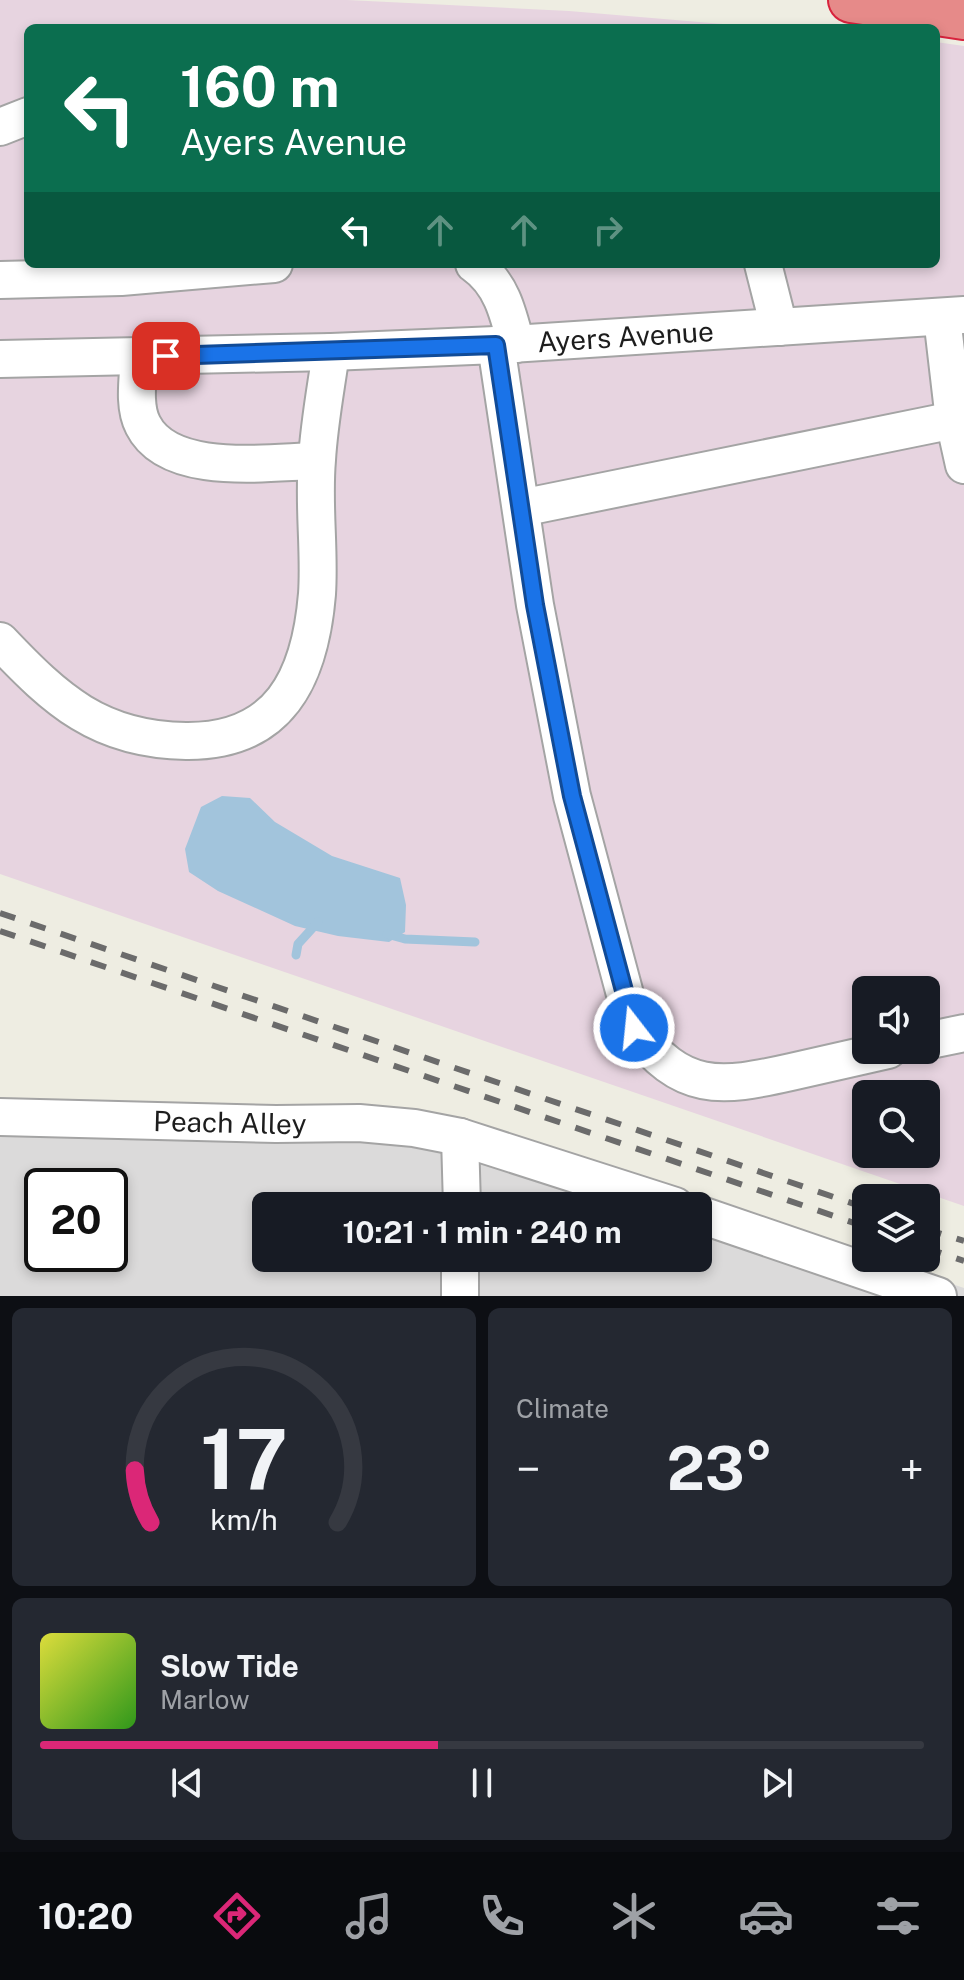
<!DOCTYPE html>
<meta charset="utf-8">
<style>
body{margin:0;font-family:"Public Sans",sans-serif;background:#242831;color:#f1f3f6;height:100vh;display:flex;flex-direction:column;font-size:30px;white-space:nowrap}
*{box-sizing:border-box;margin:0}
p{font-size:26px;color:#9ea1a6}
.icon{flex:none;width:44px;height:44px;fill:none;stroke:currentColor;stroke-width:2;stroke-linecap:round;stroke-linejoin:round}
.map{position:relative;height:1296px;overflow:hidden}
.details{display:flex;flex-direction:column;gap:12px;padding:12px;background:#0d0f14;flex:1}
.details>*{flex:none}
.top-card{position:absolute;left:24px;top:24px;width:916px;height:244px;border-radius:12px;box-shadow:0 4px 12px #0003;background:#0b6e4f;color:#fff;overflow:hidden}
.fabs{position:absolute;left:852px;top:976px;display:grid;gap:16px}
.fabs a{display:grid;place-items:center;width:88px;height:88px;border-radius:12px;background:#171b24;box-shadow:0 4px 12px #0003;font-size:40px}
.speed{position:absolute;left:24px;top:1168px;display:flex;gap:16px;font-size:40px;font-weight:700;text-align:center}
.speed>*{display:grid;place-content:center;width:104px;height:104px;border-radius:50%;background:#171b24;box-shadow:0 4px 12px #0003;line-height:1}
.speed .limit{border:4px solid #111;border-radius:12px;background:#fff;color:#111}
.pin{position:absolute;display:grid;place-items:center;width:68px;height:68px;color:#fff;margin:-34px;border-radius:16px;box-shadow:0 4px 12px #0006}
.me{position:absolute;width:88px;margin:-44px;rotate:344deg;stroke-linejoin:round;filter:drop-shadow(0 0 6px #0008)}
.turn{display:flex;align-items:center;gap:28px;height:168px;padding:0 24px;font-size:36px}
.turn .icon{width:104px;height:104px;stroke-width:2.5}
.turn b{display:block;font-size:56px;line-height:68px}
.lanes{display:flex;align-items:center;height:76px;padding:0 24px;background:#0003;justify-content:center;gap:40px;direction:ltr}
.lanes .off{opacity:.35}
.big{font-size:60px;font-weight:700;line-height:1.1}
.details .card{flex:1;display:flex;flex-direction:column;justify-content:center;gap:12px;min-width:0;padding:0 28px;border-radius:12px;background:#242831}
.details .dial{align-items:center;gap:0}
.dial svg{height:208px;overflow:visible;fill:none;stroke:#363941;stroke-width:7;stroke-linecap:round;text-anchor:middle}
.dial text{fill:#f1f3f6;stroke:none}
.song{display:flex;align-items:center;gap:24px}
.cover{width:96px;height:96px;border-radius:12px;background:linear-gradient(135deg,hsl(60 70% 55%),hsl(110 70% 35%))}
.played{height:8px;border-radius:4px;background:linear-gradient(90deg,#db2777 45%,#363941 45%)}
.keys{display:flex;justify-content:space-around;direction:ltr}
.heat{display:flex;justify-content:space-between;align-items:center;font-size:44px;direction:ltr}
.details .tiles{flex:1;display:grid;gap:12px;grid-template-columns:1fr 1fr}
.card:last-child{grid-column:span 2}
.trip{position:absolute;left:252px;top:1192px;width:460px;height:80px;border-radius:12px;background:#171b24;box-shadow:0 4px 12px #0003;font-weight:700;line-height:80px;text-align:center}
.tab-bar{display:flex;height:128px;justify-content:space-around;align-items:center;background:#090b0e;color:#9ea1a6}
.tab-bar .icon{width:56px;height:56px}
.tab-bar .active{color:#db2777}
.tab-bar b{font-size:36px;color:#f1f3f6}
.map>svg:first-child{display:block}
.residential{fill:#dbdada;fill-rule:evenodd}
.industrial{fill:#e7d4e0;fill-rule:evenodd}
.water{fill:#a2c4dc}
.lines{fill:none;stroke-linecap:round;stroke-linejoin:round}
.stream{stroke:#a2c4dc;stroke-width:9}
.minor-casing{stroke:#a4a4a4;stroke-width:40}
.highway-casing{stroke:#d8233d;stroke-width:48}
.minor{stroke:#fff;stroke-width:36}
.highway{stroke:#e68a89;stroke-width:44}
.rail{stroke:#6b6b6b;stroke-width:6;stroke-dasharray:16 16;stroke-linecap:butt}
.route-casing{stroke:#114b97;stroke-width:20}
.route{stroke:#1a73e8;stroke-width:14}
.labels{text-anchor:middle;stroke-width:6;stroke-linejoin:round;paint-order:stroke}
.street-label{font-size:28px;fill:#1d1d1d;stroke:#fff}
</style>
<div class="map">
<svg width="964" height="1296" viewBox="0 0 964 1296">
<rect width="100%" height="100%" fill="#eeede2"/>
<!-- residential -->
<path class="residential" d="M0 1108 465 1121 964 1288V1296H0ZM42 1186H110V1254H42ZM266 1206H698V1258H266Z"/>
<!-- industrial -->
<path class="industrial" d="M0 0H347L569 11 769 28H28V264H936V42L964 46V1206L0 874ZM866 990H926V1050H866ZM866 1094H926V1154H866Z"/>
<!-- water -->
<polygon class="water" points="222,796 250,798 275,822 332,856 400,878 406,905 405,932 389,942 338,936 295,926 218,891 189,872 185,849 201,807"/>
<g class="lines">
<!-- stream -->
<g class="stream">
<polyline points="387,934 405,939 475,942"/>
<polyline points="296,955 298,944 318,922"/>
</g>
<!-- minor casing -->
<g class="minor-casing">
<g id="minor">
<polyline points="0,127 28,116"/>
<path d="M474 264C501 283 508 312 516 344"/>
<polyline points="763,264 779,327"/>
<polyline points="0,280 121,277 274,264"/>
<polyline points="942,317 954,420 964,465"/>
<path d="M496 345 535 605 572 796 634 1028C681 1093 720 1088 791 1072 823 1065 856 1057 888 1050"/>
<path d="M139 357C138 378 133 406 143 425 169 477 268 462 316 461"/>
<path id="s1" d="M0 359 331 352 496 345 964 315"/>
<polyline points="521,508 954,420"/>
<path d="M0 641C56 700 99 740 186 741 279 742 310 679 317 594 320 550 313 505 317 460 319 424 326 388 331 352"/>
<polyline points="926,1041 964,1033"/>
<path id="s2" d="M0 1117 276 1124 359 1123 414 1128 460 1137 675 1206"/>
<polyline points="460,1137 462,1206"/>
<polyline points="698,1214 938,1296"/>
<polyline points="460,1296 460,1258"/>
</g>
</g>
<!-- highway casing -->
<g class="highway-casing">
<polyline id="highway" points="851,0 964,17"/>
</g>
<!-- minor -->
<use href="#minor" class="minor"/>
<!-- highway -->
<use href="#highway" class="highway"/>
<!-- rail -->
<g class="rail">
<polyline points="0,913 866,1208"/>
<polyline points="0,931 866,1227"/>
<polyline points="926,1229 964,1241"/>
<polyline points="926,1248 964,1261"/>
</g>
</g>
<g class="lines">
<!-- route casing -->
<g class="route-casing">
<polyline id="route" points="166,356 496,345 535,605 572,796 634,1028"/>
</g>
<!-- route -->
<use href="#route" class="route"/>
</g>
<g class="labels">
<!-- street labels -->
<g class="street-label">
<text dy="10" stroke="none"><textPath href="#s1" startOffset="626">Ayers Avenue</textPath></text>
<text dy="10" stroke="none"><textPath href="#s2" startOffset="230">Peach Alley</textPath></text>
</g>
</g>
</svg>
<div class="fabs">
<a><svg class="icon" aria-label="sound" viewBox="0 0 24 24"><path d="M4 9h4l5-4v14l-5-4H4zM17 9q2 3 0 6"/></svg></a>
<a><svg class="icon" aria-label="search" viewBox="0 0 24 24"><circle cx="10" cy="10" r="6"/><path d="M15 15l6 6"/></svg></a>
<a><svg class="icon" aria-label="layers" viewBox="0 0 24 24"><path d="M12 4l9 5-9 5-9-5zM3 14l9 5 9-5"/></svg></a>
</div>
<div class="speed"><div class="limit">20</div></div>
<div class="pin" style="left:166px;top:356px;background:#d93025"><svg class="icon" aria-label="arrive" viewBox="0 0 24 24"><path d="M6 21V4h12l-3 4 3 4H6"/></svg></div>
<svg class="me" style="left:634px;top:1028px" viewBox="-20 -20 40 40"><circle r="17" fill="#1a73e8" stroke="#fff" stroke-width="3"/><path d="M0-11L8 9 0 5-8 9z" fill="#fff"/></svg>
<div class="trip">10:21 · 1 min · 240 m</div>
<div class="top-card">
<div class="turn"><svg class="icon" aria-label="left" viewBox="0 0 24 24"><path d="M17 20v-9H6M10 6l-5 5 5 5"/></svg><div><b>160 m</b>Ayers Avenue</div></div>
<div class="lanes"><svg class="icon" aria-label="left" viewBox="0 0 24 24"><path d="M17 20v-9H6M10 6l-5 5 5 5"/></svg><svg class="icon off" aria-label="ahead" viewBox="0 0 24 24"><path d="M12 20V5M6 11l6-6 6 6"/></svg><svg class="icon off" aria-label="ahead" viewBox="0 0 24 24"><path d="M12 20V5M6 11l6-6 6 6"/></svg><svg class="icon off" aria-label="right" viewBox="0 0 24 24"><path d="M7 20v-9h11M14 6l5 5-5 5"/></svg></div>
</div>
</div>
<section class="details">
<div class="tiles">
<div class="card dial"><svg viewBox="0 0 100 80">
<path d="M14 69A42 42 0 1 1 86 69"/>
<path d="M14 69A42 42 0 0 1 8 49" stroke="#db2777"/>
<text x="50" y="56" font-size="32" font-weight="700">17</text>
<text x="50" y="72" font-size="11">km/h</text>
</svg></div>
<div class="card"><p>Climate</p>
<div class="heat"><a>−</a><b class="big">23°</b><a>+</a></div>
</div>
<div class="card">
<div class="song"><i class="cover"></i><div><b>Slow Tide</b><p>Marlow</p></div></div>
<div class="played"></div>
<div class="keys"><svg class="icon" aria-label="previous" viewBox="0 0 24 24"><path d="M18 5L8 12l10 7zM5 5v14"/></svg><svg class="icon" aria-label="pause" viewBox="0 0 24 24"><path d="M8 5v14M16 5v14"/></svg><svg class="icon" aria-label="next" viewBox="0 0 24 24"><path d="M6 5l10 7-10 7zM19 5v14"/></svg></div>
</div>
</div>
</section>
<nav class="tab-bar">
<b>10:20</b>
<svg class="icon active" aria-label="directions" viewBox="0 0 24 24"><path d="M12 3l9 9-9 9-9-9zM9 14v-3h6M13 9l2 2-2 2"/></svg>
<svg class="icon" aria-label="music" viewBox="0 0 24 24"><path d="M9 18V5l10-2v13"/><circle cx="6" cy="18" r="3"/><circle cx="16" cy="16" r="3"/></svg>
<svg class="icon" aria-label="phone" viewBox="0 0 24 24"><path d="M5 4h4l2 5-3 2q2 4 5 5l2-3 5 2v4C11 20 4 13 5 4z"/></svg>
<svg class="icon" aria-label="climate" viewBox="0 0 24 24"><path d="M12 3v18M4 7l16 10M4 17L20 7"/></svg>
<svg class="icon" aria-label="car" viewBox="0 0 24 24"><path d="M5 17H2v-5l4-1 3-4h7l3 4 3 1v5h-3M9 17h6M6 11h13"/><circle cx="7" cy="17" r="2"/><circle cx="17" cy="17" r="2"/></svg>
<svg class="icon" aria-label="filters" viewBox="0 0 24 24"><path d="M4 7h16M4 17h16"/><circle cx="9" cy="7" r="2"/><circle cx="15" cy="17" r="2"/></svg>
</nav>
